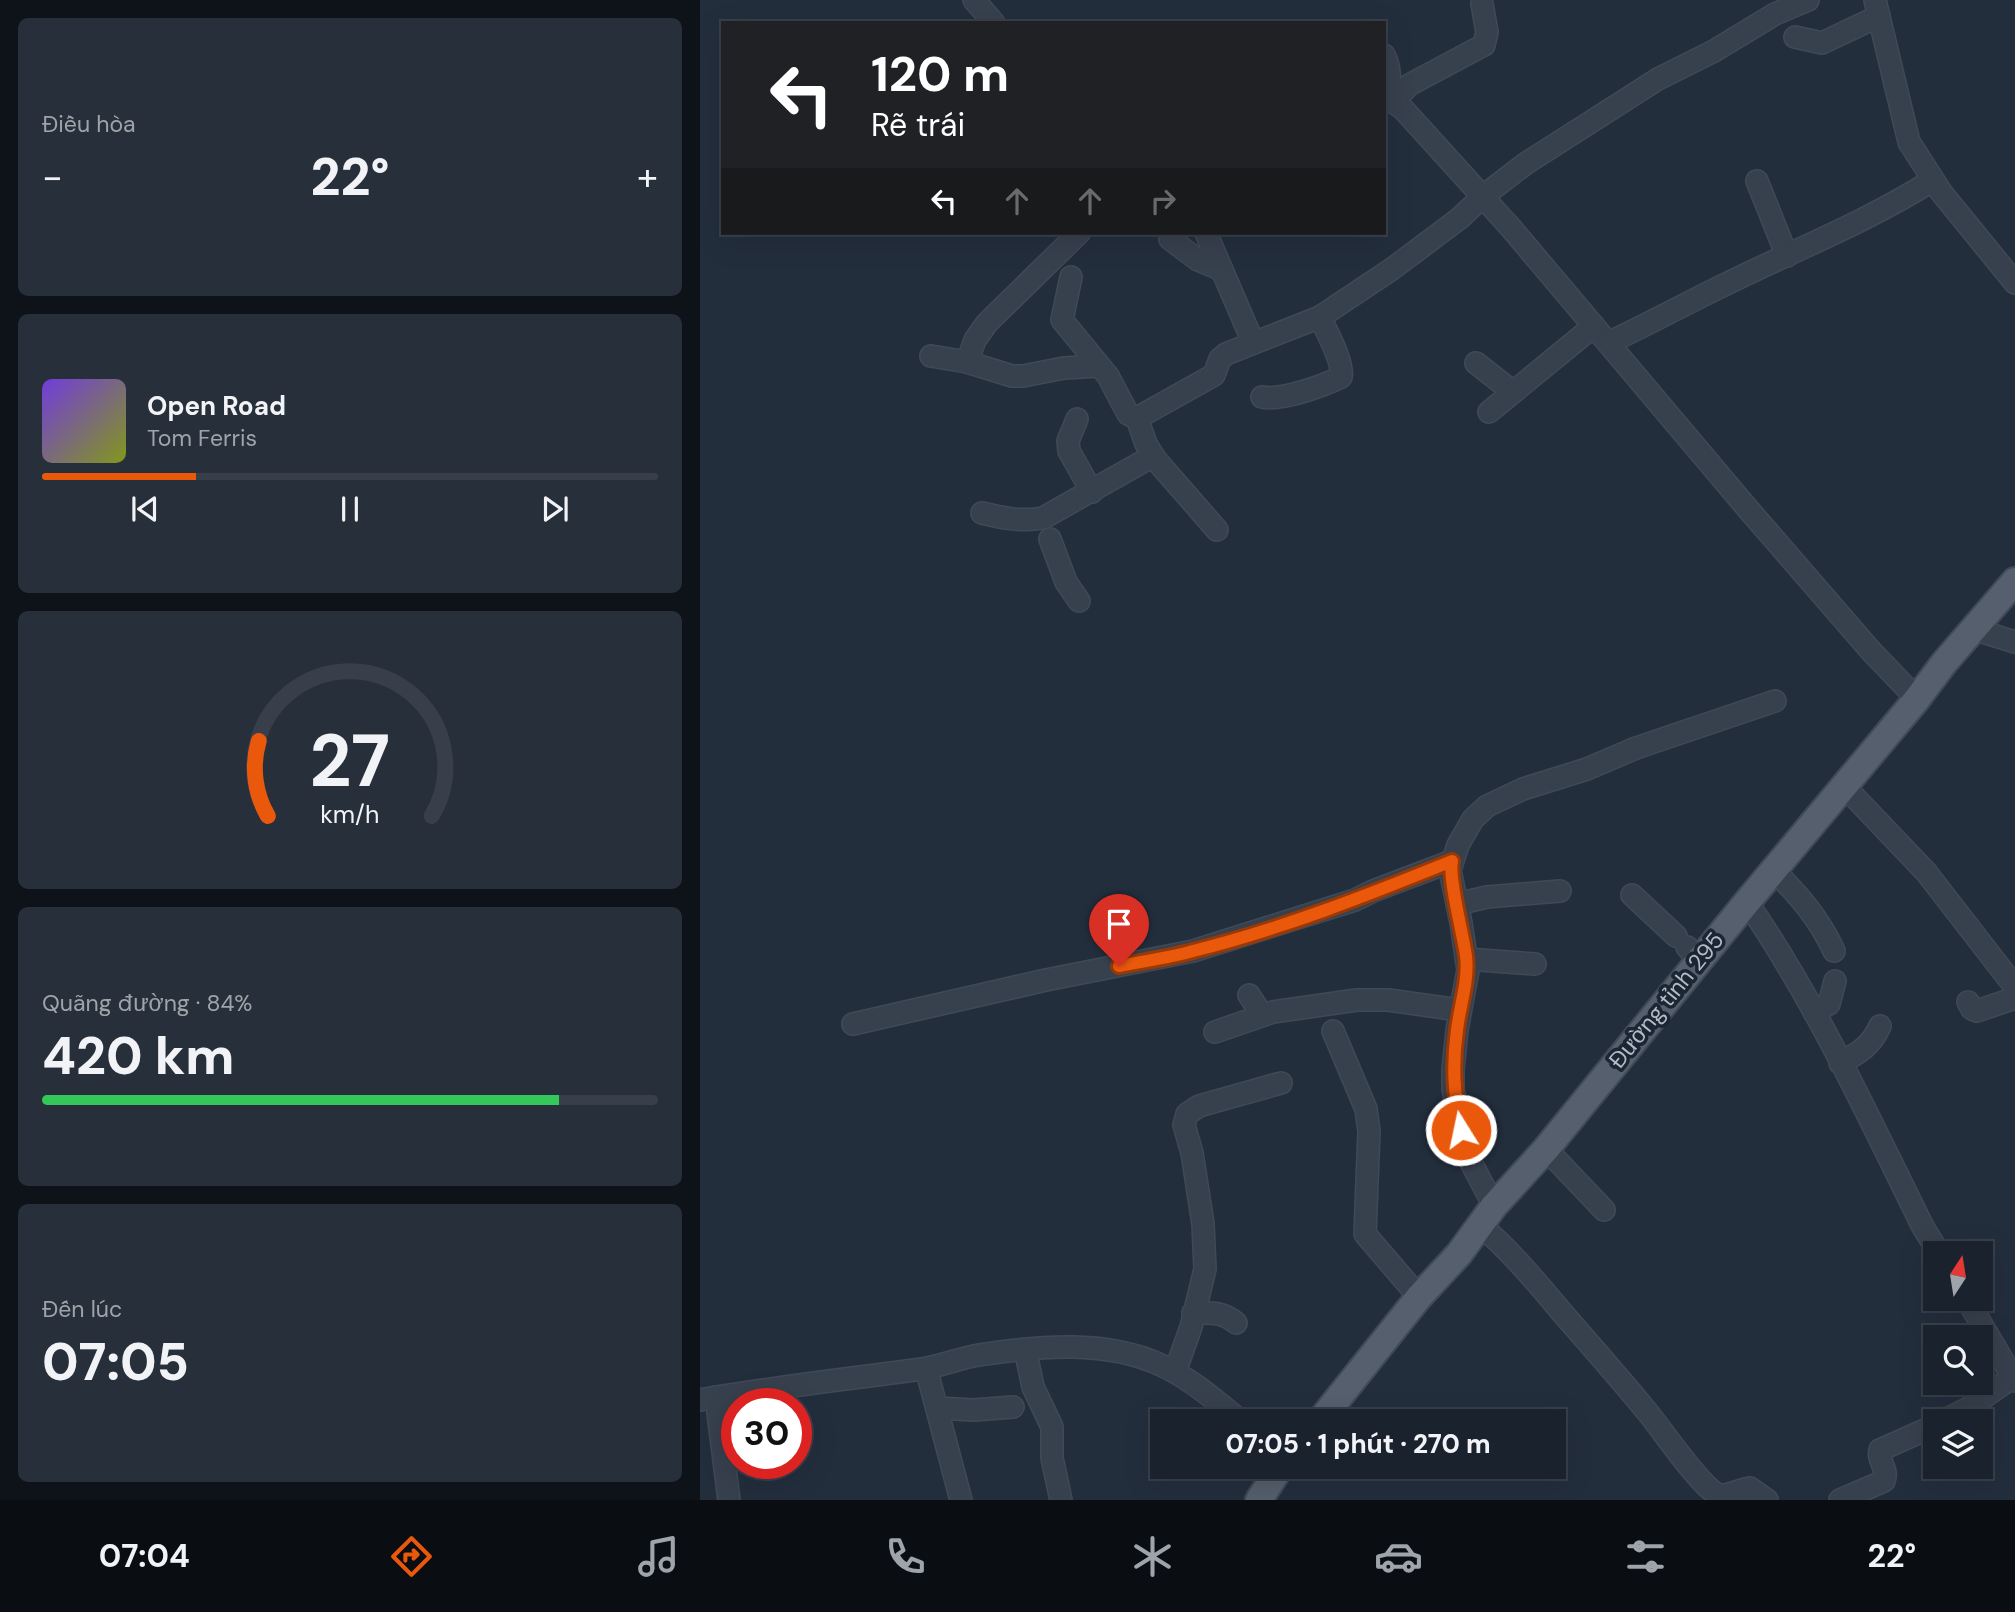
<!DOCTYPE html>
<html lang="vi">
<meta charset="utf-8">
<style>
body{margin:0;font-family:"DM Sans",sans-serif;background:#272f3a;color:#f1f3f6;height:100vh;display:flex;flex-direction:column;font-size:26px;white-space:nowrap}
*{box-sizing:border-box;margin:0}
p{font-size:23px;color:#9fa4aa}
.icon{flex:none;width:38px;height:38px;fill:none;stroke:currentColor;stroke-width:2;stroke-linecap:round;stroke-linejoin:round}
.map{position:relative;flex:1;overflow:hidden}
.side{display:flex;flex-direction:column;gap:18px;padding:18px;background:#0e1319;width:700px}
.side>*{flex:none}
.top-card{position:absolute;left:21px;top:21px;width:665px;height:214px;border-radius:0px;box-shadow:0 7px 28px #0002,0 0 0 2px #383f4a;background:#202124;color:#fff;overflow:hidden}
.needle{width:46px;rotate:12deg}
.controls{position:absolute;left:1223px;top:1241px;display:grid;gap:14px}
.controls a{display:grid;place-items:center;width:70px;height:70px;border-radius:0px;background:#1a222e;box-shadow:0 7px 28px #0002,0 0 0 2px #383f4a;font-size:35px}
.speed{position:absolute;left:21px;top:1388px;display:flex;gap:14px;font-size:35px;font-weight:700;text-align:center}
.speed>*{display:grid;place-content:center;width:91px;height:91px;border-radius:50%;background:#1a222e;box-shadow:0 7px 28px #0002,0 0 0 2px #383f4a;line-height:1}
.speed .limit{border:10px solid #d22;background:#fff;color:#111}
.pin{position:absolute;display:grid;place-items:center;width:60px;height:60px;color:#fff;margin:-72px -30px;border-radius:50% 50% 50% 0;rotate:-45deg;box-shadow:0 0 7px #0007}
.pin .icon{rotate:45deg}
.me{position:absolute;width:77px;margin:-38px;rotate:350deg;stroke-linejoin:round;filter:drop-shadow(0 0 5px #0008)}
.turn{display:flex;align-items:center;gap:24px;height:147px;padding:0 35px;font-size:32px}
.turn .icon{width:91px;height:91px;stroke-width:2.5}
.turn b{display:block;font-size:49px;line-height:60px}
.lanes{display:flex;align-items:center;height:66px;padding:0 35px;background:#0003;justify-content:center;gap:35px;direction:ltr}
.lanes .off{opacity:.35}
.big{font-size:52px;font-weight:800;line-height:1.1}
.side .card{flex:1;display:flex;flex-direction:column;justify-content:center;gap:10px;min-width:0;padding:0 24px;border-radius:10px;background:#272f3a}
.side .dial{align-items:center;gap:0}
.dial svg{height:182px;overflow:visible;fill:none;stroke:#383f4a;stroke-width:7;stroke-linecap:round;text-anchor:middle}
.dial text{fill:#f1f3f6;stroke:none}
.song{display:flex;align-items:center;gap:21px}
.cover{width:84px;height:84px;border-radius:10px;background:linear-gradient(135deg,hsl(260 70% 55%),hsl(70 70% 35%))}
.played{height:7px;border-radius:4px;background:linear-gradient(90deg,#ea580c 25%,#383f4a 25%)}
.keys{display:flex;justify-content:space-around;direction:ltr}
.heat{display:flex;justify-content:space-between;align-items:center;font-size:38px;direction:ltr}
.charge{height:10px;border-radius:5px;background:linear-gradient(90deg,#34c759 84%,#383f4a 0)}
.trip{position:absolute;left:450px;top:1409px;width:416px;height:70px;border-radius:0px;background:#1a222e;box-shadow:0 7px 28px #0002,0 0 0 2px #383f4a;font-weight:800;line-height:70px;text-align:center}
.tab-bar{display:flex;height:112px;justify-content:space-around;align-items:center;background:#0a0e12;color:#9fa4aa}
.tab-bar .icon{width:49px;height:49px}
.tab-bar .on{color:#ea580c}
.tab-bar b{font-size:32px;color:#f1f3f6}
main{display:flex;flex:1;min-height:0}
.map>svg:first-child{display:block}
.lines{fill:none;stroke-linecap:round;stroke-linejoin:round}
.minor-casing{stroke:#404956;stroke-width:24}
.major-casing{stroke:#404956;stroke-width:30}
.minor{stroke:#37404d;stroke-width:21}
.major{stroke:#555f6d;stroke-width:26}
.route-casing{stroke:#983908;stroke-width:18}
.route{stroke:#ea580c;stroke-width:12}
.labels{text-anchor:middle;stroke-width:7;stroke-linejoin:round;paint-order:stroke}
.street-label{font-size:23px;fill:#b3bbc8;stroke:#1c2532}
</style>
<main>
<section class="side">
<div class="card"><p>Điều hòa</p>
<div class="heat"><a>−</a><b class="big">22°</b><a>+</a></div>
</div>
<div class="card">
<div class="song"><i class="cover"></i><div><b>Open Road</b><p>Tom Ferris</p></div></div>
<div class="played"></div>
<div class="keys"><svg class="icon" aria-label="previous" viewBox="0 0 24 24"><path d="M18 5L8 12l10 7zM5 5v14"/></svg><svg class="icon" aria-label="pause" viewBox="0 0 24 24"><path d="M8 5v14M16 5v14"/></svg><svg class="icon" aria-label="next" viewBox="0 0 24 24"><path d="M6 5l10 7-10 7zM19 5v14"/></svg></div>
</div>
<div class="card dial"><svg viewBox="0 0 100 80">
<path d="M14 69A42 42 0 1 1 86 69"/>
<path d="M14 69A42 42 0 0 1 10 36" stroke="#ea580c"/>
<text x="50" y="56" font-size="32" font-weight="700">27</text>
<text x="50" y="72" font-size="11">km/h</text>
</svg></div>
<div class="card"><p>Quãng đường · 84%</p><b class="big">420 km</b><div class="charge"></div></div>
<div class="card"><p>Đến lúc</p><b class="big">07:05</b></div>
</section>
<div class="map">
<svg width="1315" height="1500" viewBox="0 0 1315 1500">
<rect width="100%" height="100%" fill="#232e3d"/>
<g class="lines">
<!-- minor casing -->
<g class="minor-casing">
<g id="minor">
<polyline points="274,0 294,23"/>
<polyline points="1175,0 1209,142 1241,192 1315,283"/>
<polyline points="1095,37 1122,43 1179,16"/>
<path d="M684 55C692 70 689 84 687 100"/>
<polyline points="684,100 693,102 703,109 811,228 1048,509 1171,651 1217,699"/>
<polyline points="693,102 709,85 784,45 787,32 782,4"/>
<polyline points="1057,181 1087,256"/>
<polyline points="506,233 553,342"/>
<polyline points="470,239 498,260 522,270"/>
<polyline points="371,277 362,320 408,376 428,414 437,418 514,375 520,359 526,354 620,317 692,269 760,218 782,197 825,164 958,79 1014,51 1075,14 1108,0"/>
<path d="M908 343C945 326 981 306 1018 288 1090 252 1165 223 1233 180"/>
<polyline points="231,356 267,362 312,376 323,376 364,368 399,366"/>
<polyline points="267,362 275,340 287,323 379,233"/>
<polyline points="776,363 813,392"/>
<path d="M562 397C581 401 623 386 641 377 644 362 626 331 620 317"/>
<polyline points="789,412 894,326"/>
<polyline points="437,418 446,444 456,460 517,530"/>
<polyline points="377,419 368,441 369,451 392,492"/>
<path d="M282 513C303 518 322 522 343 518L453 456"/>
<polyline points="350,539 366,582 379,601"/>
<polyline points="1273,629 1315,642"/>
<polyline points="1144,786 1226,872 1315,987"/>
<path d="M1074 870C1099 896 1119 918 1134 951"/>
<polyline points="932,895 976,936"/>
<path d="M1047 902C1116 1002 1169 1118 1223 1227L1239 1253"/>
<polyline points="757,904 787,897 860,891"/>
<polyline points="987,947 999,960"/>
<polyline points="766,959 835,964"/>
<polyline points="549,995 562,1015"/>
<polyline points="1268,1002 1272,1009 1277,1011 1315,998"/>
<polyline points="1114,1012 1129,1004 1135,981"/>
<polyline points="153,1024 346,980 493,951 655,900 673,891 752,861"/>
<polyline points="633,1031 666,1109 669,1131 665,1234 719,1297"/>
<polyline points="515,1032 573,1012 657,1000 688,1000 759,1010"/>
<path d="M1140 1063C1159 1053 1171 1046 1180 1026"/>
<polyline points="846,1149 904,1210"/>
<polyline points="794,1206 765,1151 753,1089 753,1070 757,1030 768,970 761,923 750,870 758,845 773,819 787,806 823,789 887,769 936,748 1075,701"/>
<path d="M780 1225C812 1252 838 1284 865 1316 893 1348 922 1381 949 1414 965 1434 996 1480 1015 1493 1024 1499 1040 1489 1050 1488L1067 1500"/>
<polyline points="1266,1298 1315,1381"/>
<path d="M493 1313C511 1313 522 1311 536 1323"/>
<polyline points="325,1349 333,1387 352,1427 352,1458 361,1500"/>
<polyline points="226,1368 261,1500"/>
<polyline points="475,1372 491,1327 505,1269 503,1224 492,1153 484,1125 487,1114 499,1106 581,1083"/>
<polyline points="16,1397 29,1500"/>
<path d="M0 1400C74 1387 148 1379 222 1369 241 1366 260 1358 279 1355 338 1346 407 1339 463 1366 491 1379 517 1402 541 1421"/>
<polyline points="238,1408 274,1410 313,1407"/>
<polyline points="1243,1421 1267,1409 1313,1377"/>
<path d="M1140 1500 1184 1481C1189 1469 1177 1461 1180 1450L1236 1425"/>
</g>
</g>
<!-- major casing -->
<g class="major-casing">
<g id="major">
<polyline points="620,1421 719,1297 759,1254 794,1206 846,1149 1047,902 1217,699 1244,663 1315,581"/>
<polyline points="559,1500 581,1466"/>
</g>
</g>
<!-- minor -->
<use href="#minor" class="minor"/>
<!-- major -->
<use href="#major" class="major"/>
</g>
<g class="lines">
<!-- route casing -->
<g class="route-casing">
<path id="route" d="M419 966C444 961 469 958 493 951 582 929 668 895 752 861 748 878 763 934 766 956 769 980 760 1005 757 1030 752 1066 754 1094 761 1130"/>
</g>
<!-- route -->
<use href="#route" class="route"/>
</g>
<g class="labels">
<!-- street labels -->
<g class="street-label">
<text transform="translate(966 1000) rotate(-51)" y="8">Đường tỉnh 295</text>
</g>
</g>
</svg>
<div class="controls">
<a><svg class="needle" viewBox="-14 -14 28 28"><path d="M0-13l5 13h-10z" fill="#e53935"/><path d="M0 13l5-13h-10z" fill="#9fa4aa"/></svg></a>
<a><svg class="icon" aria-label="search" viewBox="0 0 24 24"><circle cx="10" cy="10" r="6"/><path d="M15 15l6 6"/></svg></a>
<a><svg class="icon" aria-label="layers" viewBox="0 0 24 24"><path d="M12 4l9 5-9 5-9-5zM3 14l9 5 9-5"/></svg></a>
</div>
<div class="speed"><div class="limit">30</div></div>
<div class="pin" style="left:419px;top:966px;background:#d93025"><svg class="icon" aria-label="arrive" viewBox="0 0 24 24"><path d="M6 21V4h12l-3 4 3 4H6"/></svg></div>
<svg class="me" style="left:761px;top:1130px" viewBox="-20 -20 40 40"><circle r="17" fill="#ea580c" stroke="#fff" stroke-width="3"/><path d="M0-11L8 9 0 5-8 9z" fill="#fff"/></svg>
<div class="trip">07:05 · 1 phút · 270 m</div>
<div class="top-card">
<div class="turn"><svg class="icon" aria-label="left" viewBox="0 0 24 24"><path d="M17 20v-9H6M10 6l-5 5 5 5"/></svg><div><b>120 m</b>Rẽ trái</div></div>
<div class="lanes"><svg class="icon" aria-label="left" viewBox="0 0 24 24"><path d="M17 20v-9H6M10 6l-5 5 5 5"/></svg><svg class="icon off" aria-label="ahead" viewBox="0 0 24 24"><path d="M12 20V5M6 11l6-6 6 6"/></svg><svg class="icon off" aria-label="ahead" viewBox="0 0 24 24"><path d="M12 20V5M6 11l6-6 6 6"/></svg><svg class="icon off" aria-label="right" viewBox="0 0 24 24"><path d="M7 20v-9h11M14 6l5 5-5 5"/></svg></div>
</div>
</div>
</main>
<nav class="tab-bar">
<b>07:04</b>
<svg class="icon on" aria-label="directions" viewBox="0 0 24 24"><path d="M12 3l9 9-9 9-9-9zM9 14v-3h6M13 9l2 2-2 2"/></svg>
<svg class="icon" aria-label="music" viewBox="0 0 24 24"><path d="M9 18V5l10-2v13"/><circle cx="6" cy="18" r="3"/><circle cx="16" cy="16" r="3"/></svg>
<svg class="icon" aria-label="phone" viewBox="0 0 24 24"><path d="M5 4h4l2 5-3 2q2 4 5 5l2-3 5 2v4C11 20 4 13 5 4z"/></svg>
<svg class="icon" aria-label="climate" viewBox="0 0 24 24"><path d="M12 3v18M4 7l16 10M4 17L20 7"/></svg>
<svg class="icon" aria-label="car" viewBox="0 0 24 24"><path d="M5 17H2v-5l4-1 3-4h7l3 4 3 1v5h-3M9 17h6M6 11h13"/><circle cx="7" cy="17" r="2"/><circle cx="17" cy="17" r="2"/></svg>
<svg class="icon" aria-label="filters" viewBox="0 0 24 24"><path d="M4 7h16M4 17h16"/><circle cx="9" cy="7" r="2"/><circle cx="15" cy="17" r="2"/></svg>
<b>22°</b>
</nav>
